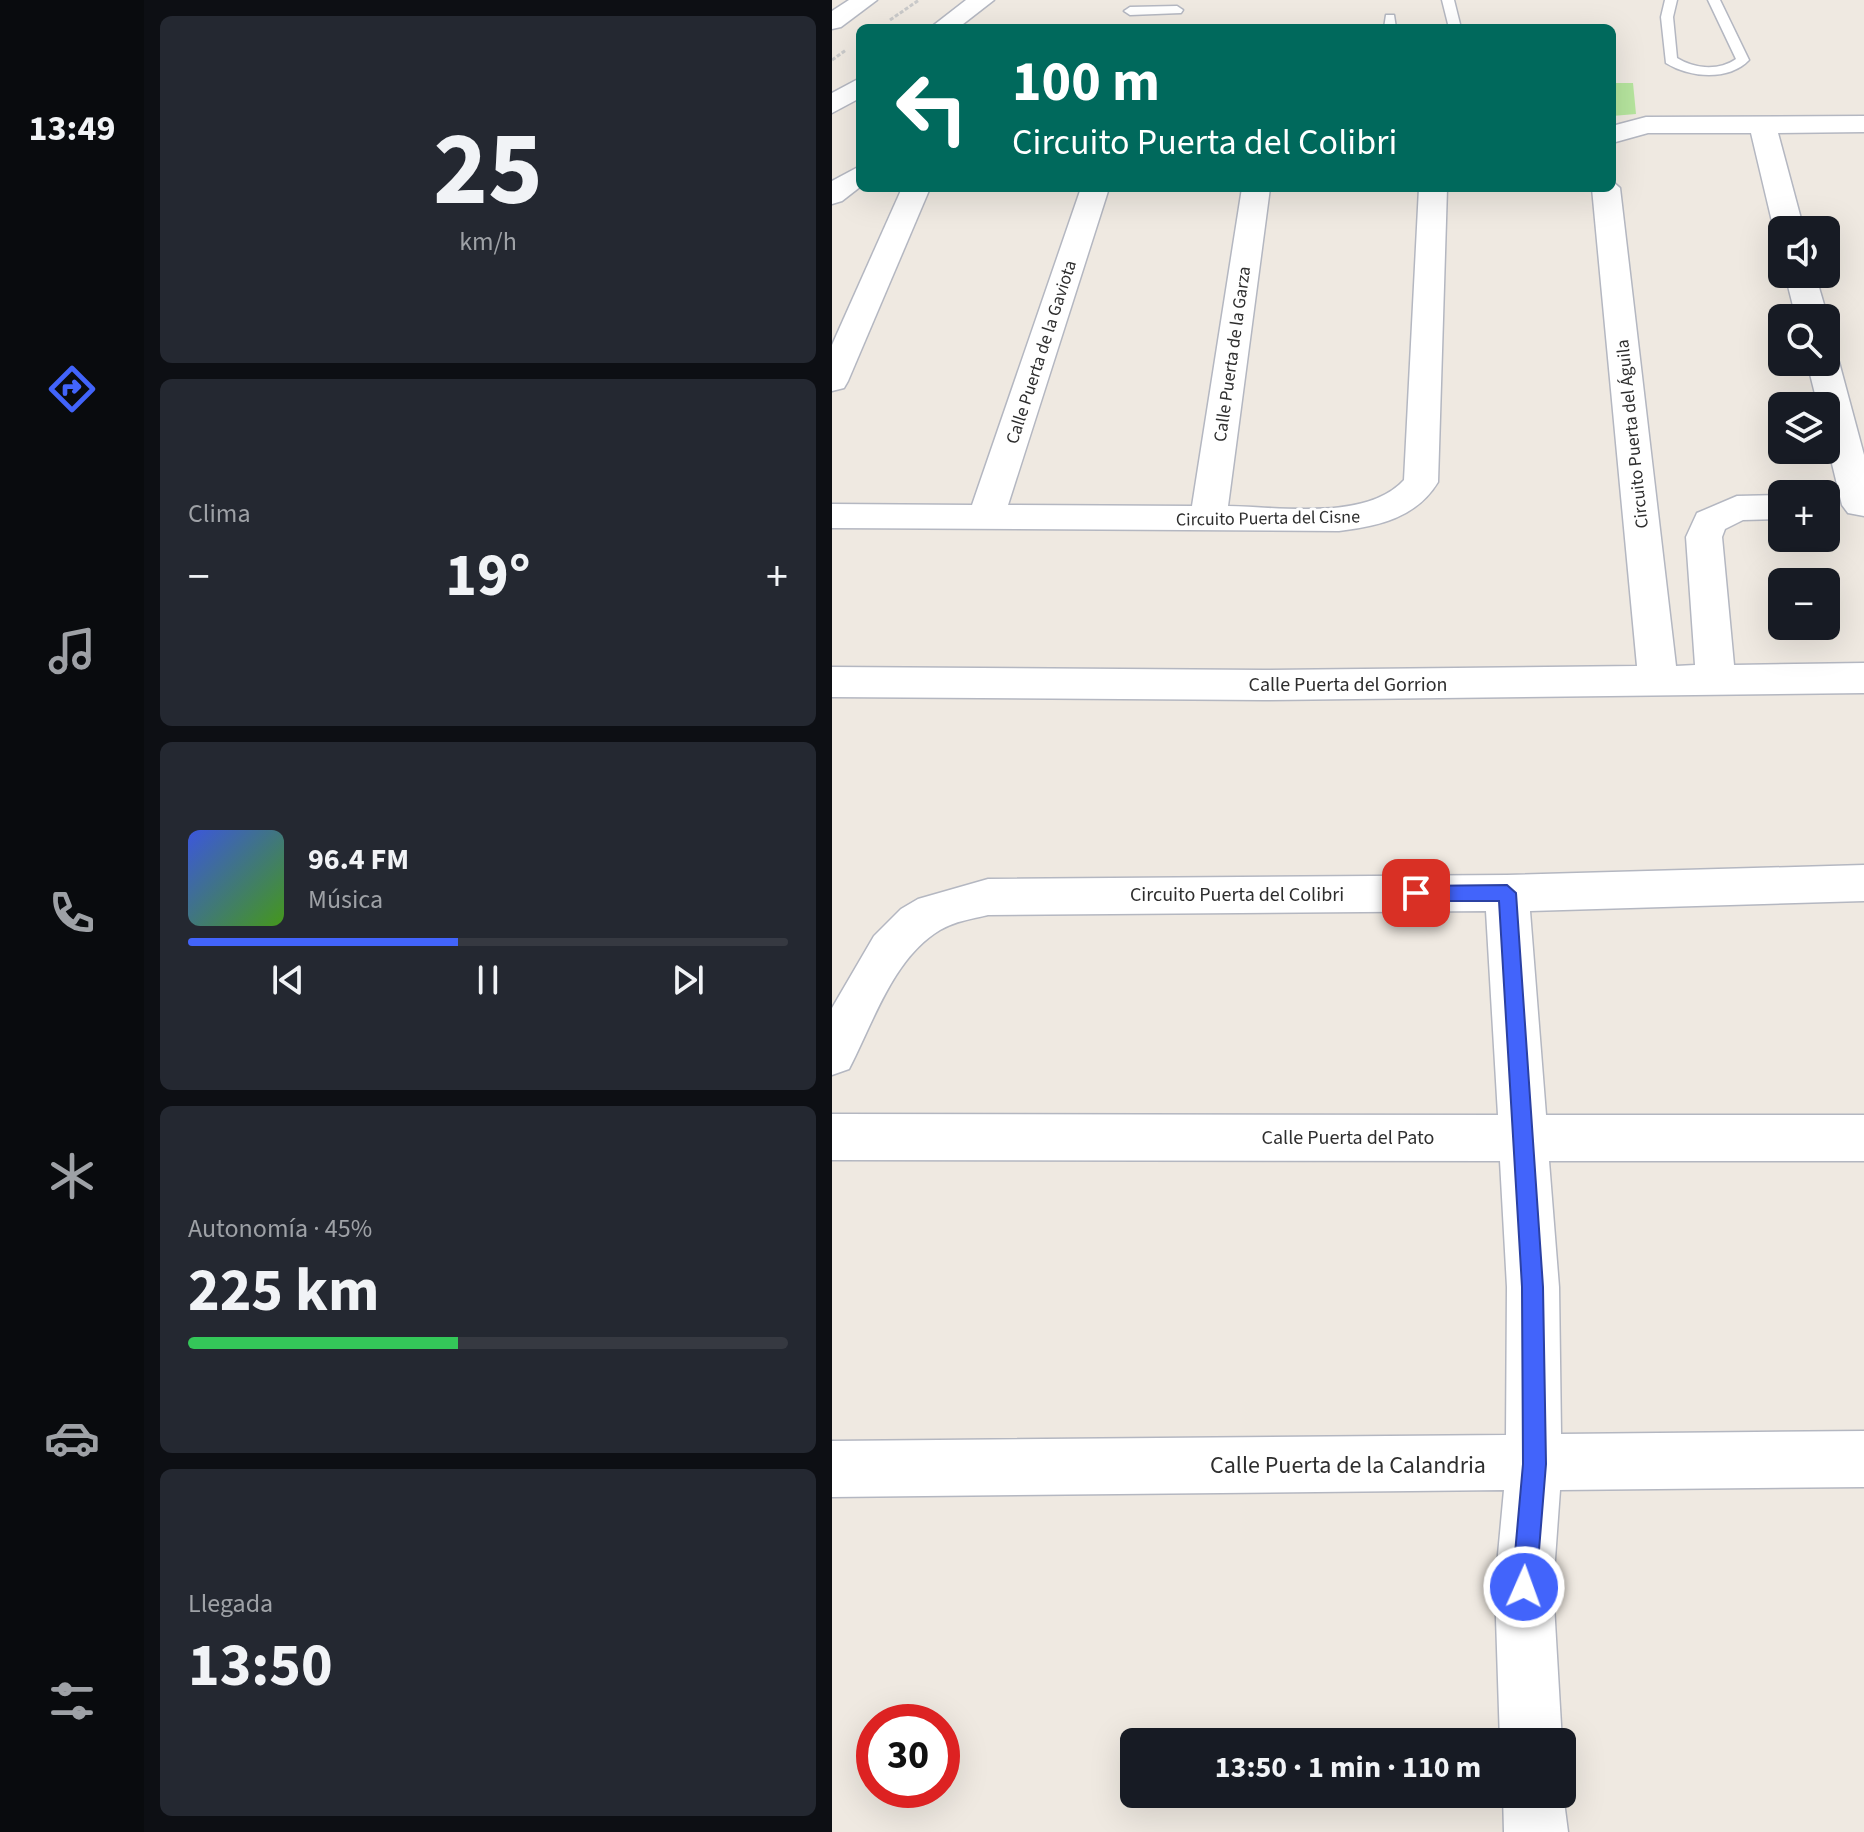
<!DOCTYPE html>
<html lang="es">
<meta charset="utf-8">
<style>
body{margin:0;font-family:"Source Sans 3",sans-serif;background:#242831;color:#f1f3f6;height:100vh;display:flex;flex-direction:column;font-size:30px;white-space:nowrap}
*{box-sizing:border-box;margin:0}
p{font-size:26px;color:#9ea1a6}
.icon{flex:none;width:44px;height:44px;fill:none;stroke:currentColor;stroke-width:2;stroke-linecap:round;stroke-linejoin:round}
.map{position:relative;flex:1;overflow:hidden}
.sheet{display:flex;flex-direction:column;gap:16px;padding:16px;background:#0d0f14;width:688px}
.sheet>*{flex:none}
.banner{position:absolute;left:24px;top:24px;width:760px;height:168px;border-radius:12px;box-shadow:0 8px 32px #0002;background:#00695c;color:#fff;overflow:hidden}
.controls{position:absolute;left:936px;top:216px;display:grid;gap:16px}
.controls a{display:grid;place-items:center;width:72px;height:72px;border-radius:12px;background:#171b24;box-shadow:0 8px 32px #0002;font-size:40px}
.speed{position:absolute;left:24px;top:1704px;display:flex;gap:16px;font-size:40px;font-weight:700;text-align:center}
.speed>*{display:grid;place-content:center;width:104px;height:104px;border-radius:50%;background:#171b24;box-shadow:0 8px 32px #0002;line-height:1}
.speed .limit{border:12px solid #d22;background:#fff;color:#111}
.pin{position:absolute;display:grid;place-items:center;width:68px;height:68px;color:#fff;margin:-34px;border-radius:16px;box-shadow:0 4px 12px #0006}
.me{position:absolute;width:88px;margin:-44px;rotate:2deg;stroke-linejoin:round;filter:drop-shadow(0 0 6px #0008)}
.turn{display:flex;align-items:center;gap:28px;height:168px;padding:0 24px;font-size:36px}
.turn .icon{width:104px;height:104px;stroke-width:2.5}
.turn b{display:block;font-size:56px;line-height:68px}
.big{font-size:60px;font-weight:700;line-height:1.1}
.sheet .widget{flex:1;display:flex;flex-direction:column;justify-content:center;gap:12px;min-width:0;padding:0 28px;border-radius:12px;background:#242831}
.sheet .dial{align-items:center;gap:0}
.dial b{font-size:104px;line-height:1}
.song{display:flex;align-items:center;gap:24px}
.cover{width:96px;height:96px;border-radius:12px;background:linear-gradient(135deg,hsl(230 70% 55%),hsl(100 70% 35%))}
.played{height:8px;border-radius:4px;background:linear-gradient(90deg,#4264fb 45%,#363941 45%)}
.keys{display:flex;justify-content:space-around;direction:ltr}
.heat{display:flex;justify-content:space-between;align-items:center;font-size:44px;direction:ltr}
.charge{height:12px;border-radius:6px;background:linear-gradient(90deg,#34c759 45%,#363941 0)}
.trip{position:absolute;left:288px;top:1728px;width:456px;height:80px;border-radius:12px;background:#171b24;box-shadow:0 8px 32px #0002;font-weight:700;line-height:80px;text-align:center}
main{display:flex;flex:1;min-height:0}
.menu{display:flex;flex-direction:column;width:144px;justify-content:space-around;align-items:center;background:#090b0e;color:#9ea1a6}
.menu .icon{width:56px;height:56px}
.menu .current{color:#4264fb}
.menu b{font-size:36px;color:#f1f3f6}
.map>svg:first-child{display:block}
.green{fill:#b6e59e}
.lines{fill:none;stroke-linecap:round;stroke-linejoin:round}
.lane-casing{stroke:#b4b7c1;stroke-width:3}
.street-casing{stroke:#b4b7c1;stroke-width:3}
.secondary-casing{stroke:#b4b7c1;stroke-width:3}
.path{stroke:#c9c9c9;stroke-width:3;stroke-dasharray:4 2;stroke-linecap:butt}
.lane{fill:#fff;fill-rule:evenodd}
.street{fill:#fff;fill-rule:evenodd}
.secondary{fill:#fff;fill-rule:evenodd}
.route{fill:#4264fb;stroke:#2b41a3;stroke-width:2}
.labels{text-anchor:middle;stroke-width:6;stroke-linejoin:round;paint-order:stroke}
.far-street-label{font-size:18px;fill:#2e2e2e;stroke:#fff}
.street-label{font-size:20px;fill:#2e2e2e;stroke:#fff}
.near-street-label{font-size:24px;fill:#2e2e2e;stroke:#fff}
</style>
<main>
<nav class="menu">
<b>13:49</b>
<svg class="icon current" aria-label="directions" viewBox="0 0 24 24"><path d="M12 3l9 9-9 9-9-9zM9 14v-3h6M13 9l2 2-2 2"/></svg>
<svg class="icon" aria-label="music" viewBox="0 0 24 24"><path d="M9 18V5l10-2v13"/><circle cx="6" cy="18" r="3"/><circle cx="16" cy="16" r="3"/></svg>
<svg class="icon" aria-label="phone" viewBox="0 0 24 24"><path d="M5 4h4l2 5-3 2q2 4 5 5l2-3 5 2v4C11 20 4 13 5 4z"/></svg>
<svg class="icon" aria-label="climate" viewBox="0 0 24 24"><path d="M12 3v18M4 7l16 10M4 17L20 7"/></svg>
<svg class="icon" aria-label="car" viewBox="0 0 24 24"><path d="M5 17H2v-5l4-1 3-4h7l3 4 3 1v5h-3M9 17h6M6 11h13"/><circle cx="7" cy="17" r="2"/><circle cx="17" cy="17" r="2"/></svg>
<svg class="icon" aria-label="filters" viewBox="0 0 24 24"><path d="M4 7h16M4 17h16"/><circle cx="9" cy="7" r="2"/><circle cx="15" cy="17" r="2"/></svg>
</nav>
<section class="sheet">
<div class="widget dial"><b>25</b><p>km/h</p></div>
<div class="widget"><p>Clima</p>
<div class="heat"><a>−</a><b class="big">19°</b><a>+</a></div>
</div>
<div class="widget">
<div class="song"><i class="cover"></i><div><b>96.4 FM</b><p>Música</p></div></div>
<div class="played"></div>
<div class="keys"><svg class="icon" aria-label="previous" viewBox="0 0 24 24"><path d="M18 5L8 12l10 7zM5 5v14"/></svg><svg class="icon" aria-label="pause" viewBox="0 0 24 24"><path d="M8 5v14M16 5v14"/></svg><svg class="icon" aria-label="next" viewBox="0 0 24 24"><path d="M6 5l10 7-10 7zM19 5v14"/></svg></div>
</div>
<div class="widget"><p>Autonomía · 45%</p><b class="big">225 km</b><div class="charge"></div></div>
<div class="widget"><p>Llegada</p><b class="big">13:50</b></div>
</section>
<div class="map">
<svg width="1032" height="1832" viewBox="0 0 1032 1832">
<rect width="100%" height="100%" fill="#efe9e1"/>
<!-- green -->
<polygon class="green" points="780,83 801,83 804,114 780,116"/>
<g class="lines">
<!-- lane casing -->
<g class="lane-casing">
<g id="lane">
<polygon points="610,0 622,0 629,28 617,28"/>
<path d="M833 0H845L841 17 845 58C863 69 887 71 904 59L876 0H888L917 60C897 81 858 78 834 63L829 17Z"/>
<polygon points="345,6 351,10 349,13 298,15 292,11 298,7"/>
<polygon points="554,15 562,15 564,28 552,28"/>
</g>
</g>
<!-- street casing -->
<g class="street-casing">
<g id="street">
<polygon points="1032,116 1032,132 946,133 972,230 950,230 950,237 942,230 919,133 816,133 780,143 780,126 814,117"/>
<polygon points="28,166 28,187 10,201 0,204 0,181"/>
<polygon points="780,181 788,188 844,666 863,665 854,537 865,513 905,496 950,495 950,519 911,520 893,529 890,537 902,665 1032,663 1032,693 431,700 0,697 0,667 431,670 805,666 760,188 780,188"/>
<polygon points="70,188 98,188 16,381 12,388 0,391 0,345"/>
<path d="M249 188H277L176 505 360 506 410 188H438L396 506C447 507 535 521 572 480L587 188H615L606 482C584 518 547 526 507 531L0 528V504L140 505Z"/>
<polygon points="953,274 983,274 996,318 994,320 964,318"/>
<polygon points="994,353 1002,355 1007,362 1032,455 1032,516 1016,513 1010,505 994,439 994,406 986,406 975,362 994,362"/>
<path d="M1032 865V901L698 911 714 1115H1032V1161H717L727 1287 729 1434 1032 1431V1487L728 1490 721 1587 730 1742H668L663 1587 672 1490 0 1497V1441L674 1435 675 1287 668 1161 0 1160V1114L666 1115 654 911 156 915C140 919 123 921 108 930 61 958 41 1023 17 1069L0 1075V1008L42 936 69 909 86 899 156 879 675 875Z"/>
<polygon points="730,1786 736,1832 672,1832 671,1794 730,1794"/>
</g>
</g>
<!-- secondary casing -->
<g class="secondary-casing">
<g id="secondary">
<polygon points="17,0 45,0 9,27 0,29 0,11"/>
<polygon points="134,0 162,0 126,28 98,28"/>
<polygon points="28,78 28,98 0,113 0,93"/>
</g>
</g>
<!-- path -->
<g class="path">
<polyline points="58,20 87,0"/>
<polyline points="0,60 14,50"/>
</g>
<!-- lane -->
<use href="#lane" class="lane"/>
<!-- street -->
<use href="#street" class="street"/>
<!-- secondary -->
<use href="#secondary" class="secondary"/>
</g>
<!-- route -->
<polygon class="route" points="675,885 684,893 711,1287 714,1464 704,1587 701,1595 692,1599 684,1595 680,1587 691,1464 690,1287 667,901 584,901 575,893 584,886"/>
<g class="labels">
<!-- far-street labels -->
<g class="far-street-label">
<text transform="translate(209 352) rotate(-72)" y="6">Calle Puerta de la Gaviota</text>
<text transform="translate(400 354) rotate(-82)" y="6">Calle Puerta de la Garza</text>
<text transform="translate(800 434) rotate(-96)" y="6">Circuito Puerta del Águila</text>
<text transform="translate(436 518) rotate(-1)" y="6">Circuito Puerta del Cisne</text>
</g>
<!-- street labels -->
<g class="street-label">
<text x="516" y="691">Calle Puerta del Gorrion</text>
<text x="405" y="901">Circuito Puerta del Colibri</text>
<text x="516" y="1144">Calle Puerta del Pato</text>
</g>
<!-- near-street labels -->
<g class="near-street-label">
<text x="516" y="1473">Calle Puerta de la Calandria</text>
</g>
</g>
</svg>
<div class="controls">
<a><svg class="icon" aria-label="sound" viewBox="0 0 24 24"><path d="M4 9h4l5-4v14l-5-4H4zM17 9q2 3 0 6"/></svg></a>
<a><svg class="icon" aria-label="search" viewBox="0 0 24 24"><circle cx="10" cy="10" r="6"/><path d="M15 15l6 6"/></svg></a>
<a><svg class="icon" aria-label="layers" viewBox="0 0 24 24"><path d="M12 4l9 5-9 5-9-5zM3 14l9 5 9-5"/></svg></a>
<a>+</a>
<a>−</a>
</div>
<div class="speed"><div class="limit">30</div></div>
<div class="pin" style="left:584px;top:893px;background:#d93025"><svg class="icon" aria-label="arrive" viewBox="0 0 24 24"><path d="M6 21V4h12l-3 4 3 4H6"/></svg></div>
<svg class="me" style="left:692px;top:1587px" viewBox="-20 -20 40 40"><circle r="17" fill="#4264fb" stroke="#fff" stroke-width="3"/><path d="M0-11L8 9 0 5-8 9z" fill="#fff"/></svg>
<div class="trip">13:50 · 1 min · 110 m</div>
<div class="banner">
<div class="turn"><svg class="icon" aria-label="left" viewBox="0 0 24 24"><path d="M17 20v-9H6M10 6l-5 5 5 5"/></svg><div><b>100 m</b>Circuito Puerta del Colibri</div></div>
</div>
</div>
</main>
